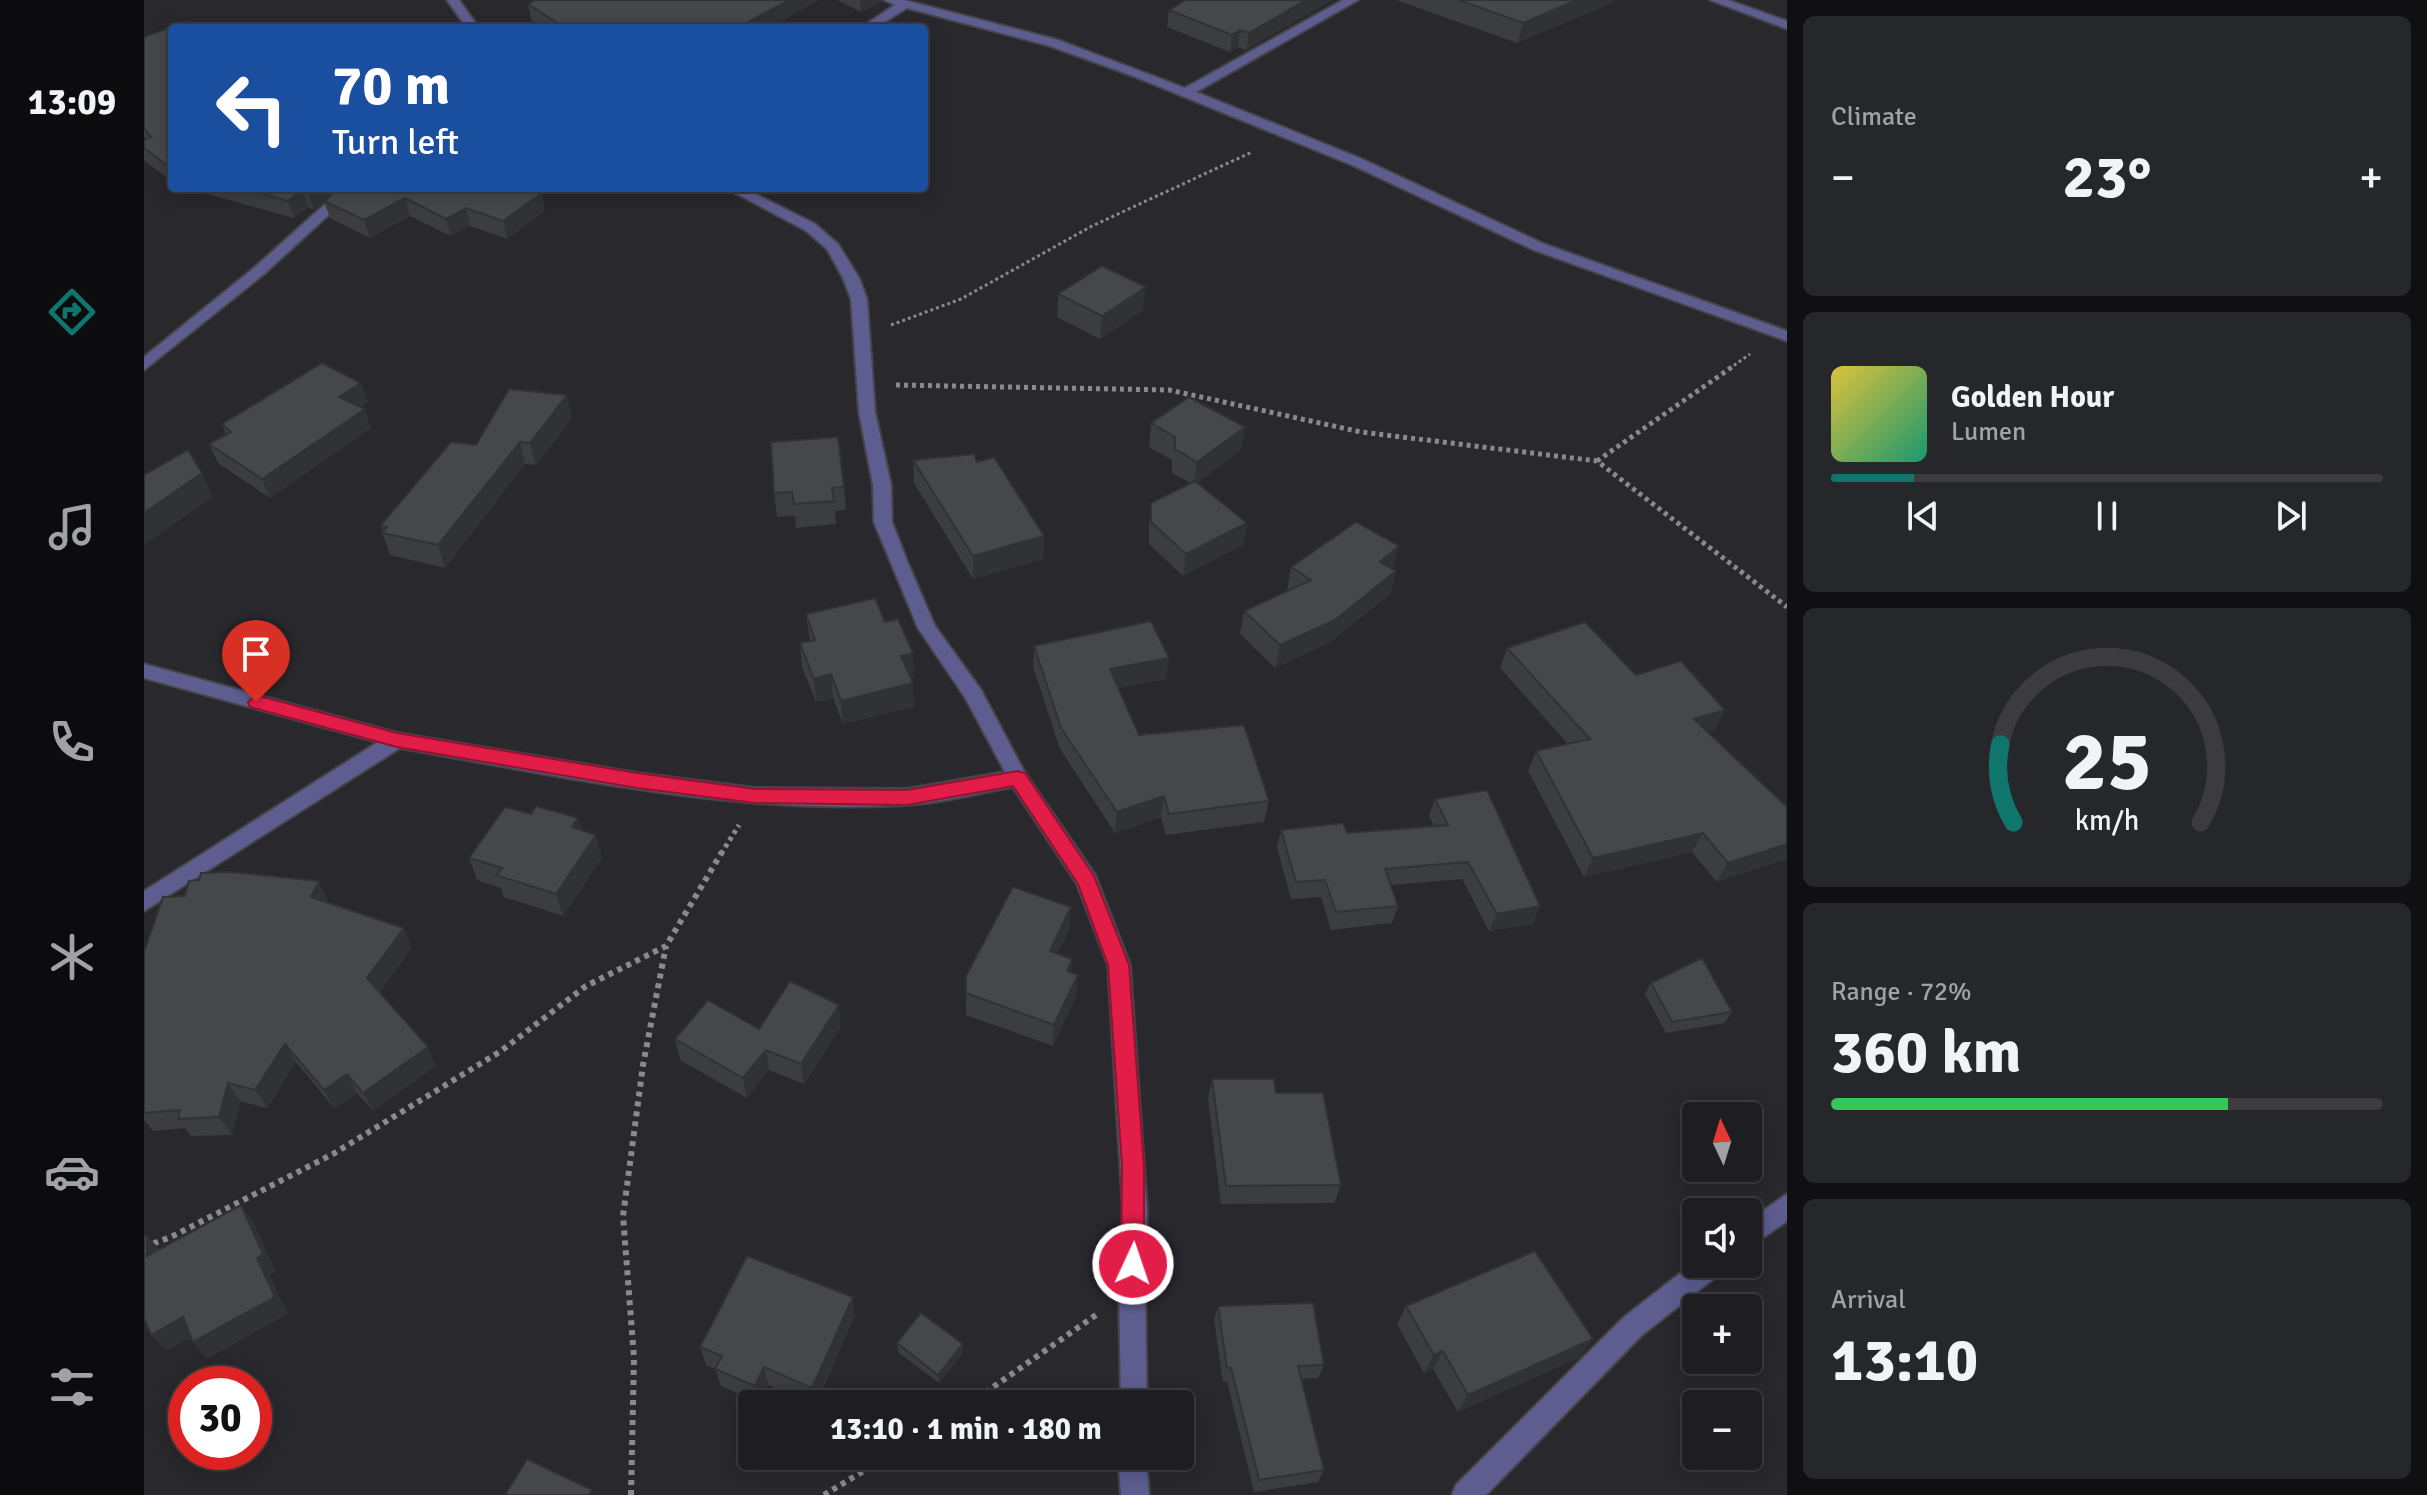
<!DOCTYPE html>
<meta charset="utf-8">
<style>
body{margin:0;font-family:Signika,sans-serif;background:#26272a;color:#f1f3f6;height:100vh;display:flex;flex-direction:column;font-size:30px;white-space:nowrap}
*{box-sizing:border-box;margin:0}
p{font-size:26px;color:#a1a2a5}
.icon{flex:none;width:44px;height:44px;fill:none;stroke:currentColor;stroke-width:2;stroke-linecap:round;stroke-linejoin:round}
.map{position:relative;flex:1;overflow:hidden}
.drawer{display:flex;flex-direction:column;gap:16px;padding:16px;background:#101013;width:640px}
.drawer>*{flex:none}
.top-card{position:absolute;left:24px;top:24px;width:760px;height:168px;border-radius:8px;box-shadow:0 4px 20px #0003,0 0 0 2px #3c3c40;background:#1a4fa0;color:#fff;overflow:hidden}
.needle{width:52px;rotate:356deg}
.fabs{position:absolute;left:1538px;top:1102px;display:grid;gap:16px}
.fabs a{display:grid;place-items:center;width:80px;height:80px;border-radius:8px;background:#1e1e22;box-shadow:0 4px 20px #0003,0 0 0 2px #3c3c40;font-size:40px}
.speed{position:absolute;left:24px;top:1366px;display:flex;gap:16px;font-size:40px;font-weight:700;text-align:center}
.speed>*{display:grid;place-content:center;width:104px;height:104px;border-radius:50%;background:#1e1e22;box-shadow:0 4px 20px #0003,0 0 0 2px #3c3c40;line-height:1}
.speed .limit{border:12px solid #d22;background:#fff;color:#111}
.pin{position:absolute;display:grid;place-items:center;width:68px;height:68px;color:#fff;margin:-82px -34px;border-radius:50% 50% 50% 0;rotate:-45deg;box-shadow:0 0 8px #0007}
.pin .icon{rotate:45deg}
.me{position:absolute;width:88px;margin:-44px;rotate:3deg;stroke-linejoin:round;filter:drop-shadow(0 0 6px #0008)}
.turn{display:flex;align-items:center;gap:28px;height:168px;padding:0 32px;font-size:36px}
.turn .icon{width:104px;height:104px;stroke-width:2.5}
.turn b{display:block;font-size:56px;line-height:68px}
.big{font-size:60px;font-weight:700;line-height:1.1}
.drawer .tile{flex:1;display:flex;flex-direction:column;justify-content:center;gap:12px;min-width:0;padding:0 28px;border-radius:12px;background:#26272a}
.drawer .dial{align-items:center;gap:0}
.dial svg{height:208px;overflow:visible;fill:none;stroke:#3c3c40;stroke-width:7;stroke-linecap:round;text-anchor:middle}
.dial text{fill:#f1f3f6;stroke:none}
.song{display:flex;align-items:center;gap:24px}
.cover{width:96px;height:96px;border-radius:12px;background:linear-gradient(135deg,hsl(50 70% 55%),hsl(160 70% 35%))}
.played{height:8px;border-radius:4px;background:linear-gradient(90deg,#0f766e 15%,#3c3c40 15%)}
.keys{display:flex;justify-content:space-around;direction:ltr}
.heat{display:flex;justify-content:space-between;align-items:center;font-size:44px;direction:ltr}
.charge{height:12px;border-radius:6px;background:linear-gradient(90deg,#34c759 72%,#3c3c40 0)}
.trip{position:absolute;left:594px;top:1390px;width:456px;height:80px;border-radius:8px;background:#1e1e22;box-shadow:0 4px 20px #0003,0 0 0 2px #3c3c40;font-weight:700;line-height:80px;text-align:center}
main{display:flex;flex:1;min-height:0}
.menu{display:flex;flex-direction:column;width:144px;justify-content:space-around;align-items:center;background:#0c0c0e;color:#a1a2a5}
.menu .icon{width:56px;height:56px}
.menu .active{color:#0f766e}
.menu b{font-size:36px;color:#f1f3f6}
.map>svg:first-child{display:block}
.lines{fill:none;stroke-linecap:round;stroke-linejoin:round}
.minor-casing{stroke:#444449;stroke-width:4}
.path-far2{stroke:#8a8a8e;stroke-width:3;stroke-dasharray:3 3;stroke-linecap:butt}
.path-far1{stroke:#8a8a8e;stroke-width:5;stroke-dasharray:4 4;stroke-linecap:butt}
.path{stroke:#8a8a8e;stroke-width:6;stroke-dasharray:5 5;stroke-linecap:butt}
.minor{fill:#5d5d90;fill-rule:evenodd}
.wall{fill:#3c3d40}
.shaded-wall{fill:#313234}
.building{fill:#46474b;stroke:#313234;stroke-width:2}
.route{fill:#e11d48;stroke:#92132f;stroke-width:2}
</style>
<main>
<nav class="menu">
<b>13:09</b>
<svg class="icon active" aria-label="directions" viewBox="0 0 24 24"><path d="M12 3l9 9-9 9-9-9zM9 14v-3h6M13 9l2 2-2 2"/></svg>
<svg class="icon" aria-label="music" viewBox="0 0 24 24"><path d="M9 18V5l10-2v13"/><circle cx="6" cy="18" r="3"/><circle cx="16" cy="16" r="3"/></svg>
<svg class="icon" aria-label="phone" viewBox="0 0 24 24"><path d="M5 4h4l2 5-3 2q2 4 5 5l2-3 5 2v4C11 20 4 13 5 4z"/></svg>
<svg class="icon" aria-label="climate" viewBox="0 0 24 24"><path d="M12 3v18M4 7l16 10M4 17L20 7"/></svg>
<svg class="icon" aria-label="car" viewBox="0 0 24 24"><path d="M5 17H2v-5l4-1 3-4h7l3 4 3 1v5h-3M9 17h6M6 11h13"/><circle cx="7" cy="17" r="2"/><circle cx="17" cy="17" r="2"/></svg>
<svg class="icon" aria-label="filters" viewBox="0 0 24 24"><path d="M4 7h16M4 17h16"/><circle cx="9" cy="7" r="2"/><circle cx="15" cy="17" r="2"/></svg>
</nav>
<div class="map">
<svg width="1643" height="1495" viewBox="0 0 1643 1495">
<rect width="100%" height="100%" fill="#28282d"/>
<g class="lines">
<!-- minor casing -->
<g class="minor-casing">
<g id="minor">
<polygon points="303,0 315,0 335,28 323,28"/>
<polygon points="740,0 760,0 914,40 1041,88 1199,0 1214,0 1052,92 1218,159 1400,244 1643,331 1643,341 1390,250 1208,165 989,76 906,46 763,8 731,28 716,28 751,5"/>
<polygon points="1566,0 1584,0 1643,21 1643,29"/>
<polygon points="199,188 214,188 120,274 0,370 0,357 110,268"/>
<path d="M582 188H600L671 224 694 244 715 278 723 299 731 412 747 485 748 522 763 561 791 626 837 690 881 773 951 875 986 965 1003 1211 1001 1290 1003 1404H977L975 1290 979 1211 964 965 933 884 869 787C834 793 797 803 761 805 591 815 423 777 256 748L0 911V891L234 742 0 678V664L253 733 493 773 611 788 763 789 861 772 822 699 774 628 730 522 729 485 715 412 707 299 699 278 683 249 661 230Z"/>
<polygon points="1643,1194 1643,1221 1604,1248 1604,1221"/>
<polygon points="1552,1261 1552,1264 1581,1264 1577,1273 1498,1335 1342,1495 1308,1495 1312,1485 1480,1317"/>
<polygon points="974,1456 1002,1456 1005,1495 977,1495"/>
</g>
</g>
<!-- path-far2 -->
<g class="path-far2">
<polyline points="747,325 817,299 948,226 1108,152"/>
<polyline points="1585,369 1606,354"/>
</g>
<!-- path-far1 -->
<g class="path-far1">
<polyline points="752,385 1025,390 1217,432 1453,461 1643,607"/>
<polyline points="1453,461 1588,367"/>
<polyline points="577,854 595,825"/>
</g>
<!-- path -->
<g class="path">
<polyline points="0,1247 27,1237 189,1154 357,1051 442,986 522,946 578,852"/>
<polyline points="825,1404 952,1315"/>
<polyline points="487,1495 490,1358 479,1216 499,1065 522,946"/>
<polyline points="680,1495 744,1456"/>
</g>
<!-- minor -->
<use href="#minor" class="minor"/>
</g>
<!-- wall -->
<g class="wall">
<polygon points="693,0 739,0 738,2 717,12"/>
<polygon points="1188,0 1102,50 1094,47 1086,52 1023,27 1025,10"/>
<polygon points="1252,0 1469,0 1468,3 1373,43"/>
<polygon points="384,4 625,28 399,28 387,20"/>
<polygon points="28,28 28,182 0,160 0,140 2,139 0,136 0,37"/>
<polygon points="42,188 386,188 401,211 363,239 326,226 307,236 266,216 226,238 186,218 180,201 170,210 164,207 150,218"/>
<polygon points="914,294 999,310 956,339 913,317"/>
<polygon points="217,383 224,402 216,407 227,428 126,498 74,463 65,444 82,434 78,424"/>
<polygon points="423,395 428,418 392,465 381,464 301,568 246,555 238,533 239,532 237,525 332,445"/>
<polygon points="1007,423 1101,427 1097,450 1053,483 1103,523 1099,545 1039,576 1005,544 1005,525 1007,503 1046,483 1028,473 1028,460 1005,447"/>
<polygon points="769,460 833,462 900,536 899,559 829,579 770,483"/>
<polygon points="700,487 702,510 691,511 692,524 652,528 651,516 633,517 630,493"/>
<polygon points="1147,567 1249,569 1252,571 1246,594 1185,643 1131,668 1096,634 1100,611 1143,591"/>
<polygon points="662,614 741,622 770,677 766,678 770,707 699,724 689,698 672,702 658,667 656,643 666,641"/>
<polygon points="890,646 1022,679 974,688 995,735 1125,801 1120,822 1022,835 1017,817 971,833 916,749 889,667"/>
<polygon points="1363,648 1492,675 1571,730 1563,732 1643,807 1573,882 1548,852 1440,877 1384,771 1392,751 1424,744 1356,668"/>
<polygon points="1291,799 1389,924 1345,931 1318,879 1247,885 1254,906 1248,923 1187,930 1177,897 1147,899 1133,847 1137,830 1203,833 1290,826 1285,816"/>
<polygon points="387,814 434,818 438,830 458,857 419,916 360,897 357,888 333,880 325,858"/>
<polygon points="41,896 184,901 184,903 268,947 236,992 292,1066 229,1111 213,1093 190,1108 152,1062 123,1108 96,1101 88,1135 47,1136 41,1128 9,1131 0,1120 0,952"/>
<polygon points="925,930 913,954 928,959 927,972 934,975 932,996 909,1046 822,1015 822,976"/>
<polygon points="1507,983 1588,1012 1581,1023 1522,1033 1501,994"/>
<polygon points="697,1026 660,1084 625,1070 603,1098 536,1060 531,1039 615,1029"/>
<polygon points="1068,1079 1132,1093 1197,1185 1190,1203 1077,1204 1064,1098"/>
<polygon points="1074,1306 1180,1365 1174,1378 1157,1379 1180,1470 1174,1482 1110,1492 1083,1381 1079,1382 1070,1320"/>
<polygon points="1262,1306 1436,1357 1314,1412 1289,1369 1280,1373 1253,1324"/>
<polygon points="711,1315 672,1404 669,1404 624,1385 616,1403 577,1386 571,1369 562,1365 556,1347"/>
<polygon points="753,1343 819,1344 819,1353 795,1383 754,1352"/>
</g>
<!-- shaded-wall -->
<g class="shaded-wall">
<polygon points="645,0 676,0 625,28 593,28"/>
<polygon points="716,0 739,0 738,2 717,12"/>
<polygon points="1162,0 1188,0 1102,50 1105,33"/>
<polygon points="1433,0 1469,0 1468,3 1373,43 1379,23"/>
<polygon points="1096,30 1094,47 1086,52 1088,35"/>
<polygon points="170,188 194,188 170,210 164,193"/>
<polygon points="158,190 164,207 150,218 144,201"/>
<polygon points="398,193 401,211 363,239 359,221"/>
<polygon points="261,198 266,216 226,238 220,220"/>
<polygon points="322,208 326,226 307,236 302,219"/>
<polygon points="1002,287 999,310 956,339 958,316"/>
<polygon points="217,383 224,402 202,416 195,397"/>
<polygon points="423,395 428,418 392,465 386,443"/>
<polygon points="221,409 227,428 126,498 118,479"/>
<polygon points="1101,427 1097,450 1050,485 1053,462"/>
<polygon points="376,442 381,464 301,568 294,545"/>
<polygon points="58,473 69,497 0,545 0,513"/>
<polygon points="1103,523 1099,545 1039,576 1042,554"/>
<polygon points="900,536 899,559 829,579 829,556"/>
<polygon points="1255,546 1249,569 1230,585 1236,562"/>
<polygon points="1252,571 1246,594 1185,643 1131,668 1136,645"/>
<polygon points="769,653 770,677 758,680 757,656"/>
<polygon points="1025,658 1022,679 964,690 966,669"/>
<polygon points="687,674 689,698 672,702 670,679"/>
<polygon points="769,683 770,707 699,724 697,701"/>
<polygon points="1581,710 1571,730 1540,739 1550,719"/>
<polygon points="1020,796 1017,817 971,833 973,812"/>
<polygon points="434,818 441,841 428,827"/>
<polygon points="1559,833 1548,852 1440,877 1449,858"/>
<polygon points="452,835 458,857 419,916 412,894"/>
<polygon points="1643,844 1643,859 1573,882 1584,863"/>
<polygon points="175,881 184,901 177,917 167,897"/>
<polygon points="1396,906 1389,924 1345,931 1353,914"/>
<polygon points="927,907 925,930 904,973 906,951"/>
<polygon points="260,928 268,947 233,997 223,978"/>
<polygon points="928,959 926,981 923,971"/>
<polygon points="934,975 932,996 909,1046 910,1025"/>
<polygon points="695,1005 697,1026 660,1084 657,1064"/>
<polygon points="141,1044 152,1062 123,1108 111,1090"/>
<polygon points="284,1047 292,1066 229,1111 219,1093"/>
<polygon points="622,1050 625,1070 603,1098 599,1078"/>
<polygon points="203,1074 213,1093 190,1108 180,1090"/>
<polygon points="84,1083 96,1101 88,1135 75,1117"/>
<polygon points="97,1205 110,1223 132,1272 126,1275 144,1314 63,1359 49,1342 113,1258"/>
<polygon points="3,1235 18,1252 3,1256"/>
<polygon points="709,1297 711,1315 671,1404 668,1388"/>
<polygon points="39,1317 54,1334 22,1351 7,1335"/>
<polygon points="1449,1339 1436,1357 1314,1412 1324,1395"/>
<polygon points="819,1344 819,1353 795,1383 794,1375"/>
<polygon points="1299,1351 1289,1369 1280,1373 1290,1355"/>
<polygon points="620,1367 624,1385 616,1403 611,1386"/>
</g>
<!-- building -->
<g class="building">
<polygon points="391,0 645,0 593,28 421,28 384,4"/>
<polygon points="1042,0 1162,0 1105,33 1096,30 1088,35 1025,10"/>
<polygon points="1315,0 1433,0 1379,23"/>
<polygon points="44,21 55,28 28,28 28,169 0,148 0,140 7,137 0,128 0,37"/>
<polygon points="98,188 170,188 164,193 158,190 144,201"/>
<polygon points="194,188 386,188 398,193 359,221 322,208 302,219 261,198 220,220 180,201"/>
<polygon points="958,266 1002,287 958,316 914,294"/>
<polygon points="178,363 217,383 195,397 221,409 118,479 65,444 87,432 78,424"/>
<polygon points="365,389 423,395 386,443 376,442 294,545 238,533 243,527 237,525 307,442 332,445"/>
<polygon points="1045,397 1101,427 1053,462 1031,449 1031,437 1007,423"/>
<polygon points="694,437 700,487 688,488 690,501 650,504 648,492 630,493 627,442"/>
<polygon points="44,450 58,473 0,513 0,475"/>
<polygon points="830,454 833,462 850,457 900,536 829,556 769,460"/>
<polygon points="1051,481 1103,523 1042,554 1007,522 1007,503"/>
<polygon points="1212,522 1255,546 1236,562 1252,571 1191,620 1136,645 1100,611 1167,580 1147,567"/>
<polygon points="731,598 741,622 754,619 769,653 757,656 769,683 697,701 687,674 670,679 656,643 671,640 662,614"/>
<polygon points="1007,621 1025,658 966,669 995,735 1100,725 1125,801 1025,814 1020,796 973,812 917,728 890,646"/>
<polygon points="1441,622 1492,675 1537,661 1581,710 1550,719 1643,807 1643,844 1584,863 1559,833 1449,858 1392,751 1446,739 1363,648"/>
<polygon points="1343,790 1396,906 1353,914 1324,862 1241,869 1254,906 1192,912 1181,880 1152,882 1137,830 1199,823 1203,833 1304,825 1291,799"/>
<polygon points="392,806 434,818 428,827 452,835 412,894 352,875 358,868 325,858 361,807 387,814"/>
<polygon points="88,872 175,881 167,897 260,928 223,978 284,1047 219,1093 203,1074 180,1090 141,1044 111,1090 84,1083 75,1117 34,1119 36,1110 0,1113 0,952 19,897 41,896 45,881 55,880 57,873"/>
<polygon points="869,887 927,907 906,951 928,959 923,971 934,975 910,1025 822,993 822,976"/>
<polygon points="1558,958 1588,1012 1528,1022 1507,983"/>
<polygon points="646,981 695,1005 657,1064 622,1050 599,1078 531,1039 564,1000 615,1029"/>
<polygon points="1068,1079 1130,1079 1132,1093 1179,1093 1197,1185 1082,1186"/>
<polygon points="97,1205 119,1254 113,1258 131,1297 49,1342 39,1317 7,1335 0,1318 0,1236 3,1235 3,1256"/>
<polygon points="1391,1251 1449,1339 1324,1395 1299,1351 1290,1355 1262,1306"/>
<polygon points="603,1256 709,1297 668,1388 620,1367 611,1386 571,1369 578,1356 556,1347"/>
<polygon points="1169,1303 1180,1365 1154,1366 1180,1470 1115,1480 1087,1368 1083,1368 1074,1306"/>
<polygon points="777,1313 819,1344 794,1375 753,1343"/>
<polygon points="383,1459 448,1490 445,1495 361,1495"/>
</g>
<!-- route -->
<polygon class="route" points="112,695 253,733 493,773 611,789 763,790 874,771 881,773 950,876 985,965 1000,1166 1000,1264 997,1272 989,1275 981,1272 977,1264 978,1166 964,965 934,884 869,786 763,805 611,803 493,788 253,747 106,707 104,702"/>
</svg>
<div class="fabs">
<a><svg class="needle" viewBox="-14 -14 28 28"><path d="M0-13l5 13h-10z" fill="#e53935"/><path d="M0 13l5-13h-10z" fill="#a1a2a5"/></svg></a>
<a><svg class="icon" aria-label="sound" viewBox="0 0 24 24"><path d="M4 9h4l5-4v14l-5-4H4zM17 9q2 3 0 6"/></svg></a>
<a>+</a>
<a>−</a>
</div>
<div class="speed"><div class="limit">30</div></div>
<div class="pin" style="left:112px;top:702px;background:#d93025"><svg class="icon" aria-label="arrive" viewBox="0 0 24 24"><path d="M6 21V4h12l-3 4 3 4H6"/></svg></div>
<svg class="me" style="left:989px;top:1264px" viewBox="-20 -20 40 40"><circle r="17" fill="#e11d48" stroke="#fff" stroke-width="3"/><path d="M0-11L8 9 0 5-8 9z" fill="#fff"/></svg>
<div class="trip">13:10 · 1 min · 180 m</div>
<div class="top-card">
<div class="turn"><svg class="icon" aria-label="left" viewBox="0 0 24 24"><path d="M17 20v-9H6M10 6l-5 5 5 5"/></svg><div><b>70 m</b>Turn left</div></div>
</div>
</div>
<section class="drawer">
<div class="tile"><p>Climate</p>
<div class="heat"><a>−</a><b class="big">23°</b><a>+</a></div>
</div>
<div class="tile">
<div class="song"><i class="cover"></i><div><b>Golden Hour</b><p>Lumen</p></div></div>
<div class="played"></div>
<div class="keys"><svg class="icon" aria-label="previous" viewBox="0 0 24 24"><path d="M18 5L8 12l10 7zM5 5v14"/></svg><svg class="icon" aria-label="pause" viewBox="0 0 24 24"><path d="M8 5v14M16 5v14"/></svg><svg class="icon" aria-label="next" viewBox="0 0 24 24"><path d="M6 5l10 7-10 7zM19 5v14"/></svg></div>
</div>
<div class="tile dial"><svg viewBox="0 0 100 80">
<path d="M14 69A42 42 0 1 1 86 69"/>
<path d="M14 69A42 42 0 0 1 9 39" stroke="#0f766e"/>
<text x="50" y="56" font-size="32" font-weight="700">25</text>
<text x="50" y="72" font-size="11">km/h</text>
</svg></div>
<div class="tile"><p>Range · 72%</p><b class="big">360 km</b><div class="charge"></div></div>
<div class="tile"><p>Arrival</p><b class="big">13:10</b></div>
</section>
</main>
